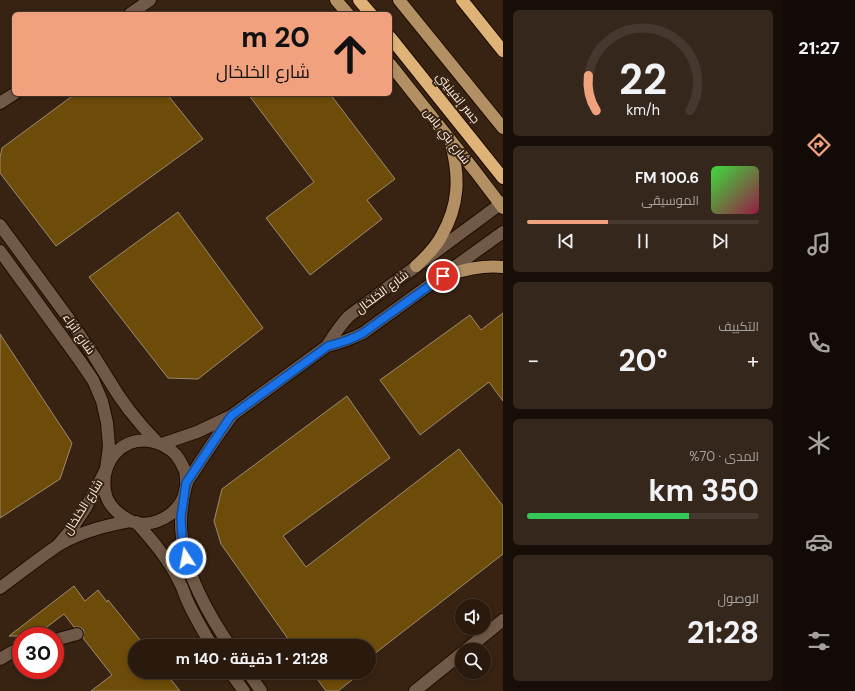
<!DOCTYPE html>
<html lang="ar">
<meta charset="utf-8">
<style>
body{margin:0;font-family:"DM Sans",Cairo,sans-serif;background:#36271c;color:#f1f3f6;direction:rtl;height:100vh;display:flex;flex-direction:column;font-size:15px;white-space:nowrap}
*{box-sizing:border-box;margin:0}
p{font-size:13px;color:#a5a19e}
.icon{flex:none;width:22px;height:22px;fill:none;stroke:currentColor;stroke-width:2;stroke-linecap:round;stroke-linejoin:round}
.map{position:relative;flex:1;overflow:hidden;direction:ltr}
.details{display:flex;flex-direction:column;gap:10px;padding:10px;background:#170e08;width:280px}
.details>*{flex:none}
.top-card{position:absolute;left:12px;top:12px;width:380px;height:84px;border-radius:6px;box-shadow:0 2px 6px #0003,0 0 0 1px #46382e;direction:rtl;background:#f1a17d;color:#111;overflow:hidden}
.fabs{position:absolute;left:455px;top:599px;display:grid;gap:8px}
.fabs a{display:grid;place-items:center;width:36px;height:36px;border-radius:50%;background:#2a1a0e;box-shadow:0 2px 6px #0003,0 0 0 1px #46382e;font-size:20px}
.speed{position:absolute;left:12px;top:627px;display:flex;gap:8px;font-size:20px;font-weight:700;text-align:center}
.speed>*{display:grid;place-content:center;width:52px;height:52px;border-radius:50%;background:#2a1a0e;box-shadow:0 2px 6px #0003,0 0 0 1px #46382e;line-height:1}
.speed .limit{border:6px solid #d22;background:#fff;color:#111}
.pin{position:absolute;display:grid;place-items:center;width:34px;height:34px;color:#fff;margin:-17px;border:2px solid #fff;border-radius:50%;box-shadow:0 1px 4px #0007}
.me{position:absolute;width:44px;margin:-22px;rotate:349deg;stroke-linejoin:round;filter:drop-shadow(0 0 3px #0008)}
.turn{display:flex;align-items:center;gap:14px;height:84px;padding:0 16px;font-size:18px}
.turn .icon{width:52px;height:52px;stroke-width:2.5}
.turn b{display:block;font-size:28px;line-height:34px}
.big{font-size:30px;font-weight:700;line-height:1.1}
.details .tile{flex:1;display:flex;flex-direction:column;justify-content:center;gap:6px;min-width:0;padding:0 14px;border-radius:6px;background:#36271c}
.details .dial{align-items:center;gap:0}
.dial svg{height:104px;overflow:visible;fill:none;stroke:#46382e;stroke-width:7;stroke-linecap:round;text-anchor:middle}
.dial text{fill:#f1f3f6;stroke:none}
.song{display:flex;align-items:center;gap:12px}
.cover{width:48px;height:48px;border-radius:6px;background:linear-gradient(135deg,hsl(120 70% 55%),hsl(340 70% 35%))}
.played{height:4px;border-radius:2px;background:linear-gradient(90deg,#f1a17d 35%,#46382e 35%)}
.keys{display:flex;justify-content:space-around;direction:ltr}
.heat{display:flex;justify-content:space-between;align-items:center;font-size:22px;direction:ltr}
.charge{height:6px;border-radius:3px;background:linear-gradient(90deg,#34c759 70%,#46382e 0)}
.trip{position:absolute;left:128px;top:639px;width:248px;height:40px;border-radius:20px;background:#2a1a0e;box-shadow:0 2px 6px #0003,0 0 0 1px #46382e;font-weight:700;line-height:40px;text-align:center;direction:rtl}
main{display:flex;flex:1;min-height:0}
.tabs{display:flex;flex-direction:column;width:72px;justify-content:space-around;align-items:center;background:#110a06;color:#a5a19e}
.tabs .icon{width:28px;height:28px}
.tabs .selected{color:#f1a17d}
.tabs b{font-size:18px;color:#f1f3f6}
.map>svg:first-child{display:block}
.building{fill:#6d4c0a;stroke:#9c8b71}
.lines{fill:none;stroke-linecap:round;stroke-linejoin:round}
.minor-casing{stroke:#1e0c00;stroke-width:14}
.major-casing{stroke:#1e0c00;stroke-width:14}
.highway-casing{stroke:#1e0c00;stroke-width:14}
.minor{stroke:#705946;stroke-width:12}
.major{stroke:#b38f64;stroke-width:12}
.highway{stroke:#dfb378;stroke-width:12}
.highway-bridge-casing{stroke:#1e0c00;stroke-width:14;stroke-linecap:butt}
.highway-bridge{stroke:#dfb378;stroke-width:12}
.route-casing{stroke:#114b97;stroke-width:10}
.route{stroke:#1a73e8;stroke-width:7}
.labels{text-anchor:middle;stroke-width:4;stroke-linejoin:round;paint-order:stroke}
.street-label{font-size:12px;fill:#fef0e5;stroke:#382312}
</style>
<main>
<nav class="tabs">
<b>21:27</b>
<svg class="icon selected" aria-label="directions" viewBox="0 0 24 24"><path d="M12 3l9 9-9 9-9-9zM9 14v-3h6M13 9l2 2-2 2"/></svg>
<svg class="icon" aria-label="music" viewBox="0 0 24 24"><path d="M9 18V5l10-2v13"/><circle cx="6" cy="18" r="3"/><circle cx="16" cy="16" r="3"/></svg>
<svg class="icon" aria-label="phone" viewBox="0 0 24 24"><path d="M5 4h4l2 5-3 2q2 4 5 5l2-3 5 2v4C11 20 4 13 5 4z"/></svg>
<svg class="icon" aria-label="climate" viewBox="0 0 24 24"><path d="M12 3v18M4 7l16 10M4 17L20 7"/></svg>
<svg class="icon" aria-label="car" viewBox="0 0 24 24"><path d="M5 17H2v-5l4-1 3-4h7l3 4 3 1v5h-3M9 17h6M6 11h13"/><circle cx="7" cy="17" r="2"/><circle cx="17" cy="17" r="2"/></svg>
<svg class="icon" aria-label="filters" viewBox="0 0 24 24"><path d="M4 7h16M4 17h16"/><circle cx="9" cy="7" r="2"/><circle cx="15" cy="17" r="2"/></svg>
</nav>
<section class="details">
<div class="tile dial"><svg viewBox="0 0 100 80">
<path d="M14 69A42 42 0 1 1 86 69"/>
<path d="M14 69A42 42 0 0 1 8 42" stroke="#f1a17d"/>
<text x="50" y="56" font-size="32" font-weight="700">22</text>
<text x="50" y="72" font-size="11">km/h</text>
</svg></div>
<div class="tile">
<div class="song"><i class="cover"></i><div><b>100.6 FM</b><p>الموسيقى</p></div></div>
<div class="played"></div>
<div class="keys"><svg class="icon" aria-label="previous" viewBox="0 0 24 24"><path d="M18 5L8 12l10 7zM5 5v14"/></svg><svg class="icon" aria-label="pause" viewBox="0 0 24 24"><path d="M8 5v14M16 5v14"/></svg><svg class="icon" aria-label="next" viewBox="0 0 24 24"><path d="M6 5l10 7-10 7zM19 5v14"/></svg></div>
</div>
<div class="tile"><p>التكييف</p>
<div class="heat"><a>−</a><b class="big">20°</b><a>+</a></div>
</div>
<div class="tile"><p>المدى · 70%</p><b class="big">350 km</b><div class="charge"></div></div>
<div class="tile"><p>الوصول</p><b class="big">21:28</b></div>
</section>
<div class="map">
<svg width="503" height="691" viewBox="0 0 503 691">
<rect width="100%" height="100%" fill="#382312"/>
<!-- building -->
<g class="building">
<polygon points="75,94 167,94 203,139 56,246 0,173 0,158 2,148"/>
<polygon points="248,94 330,94 395,179 367,200 382,219 310,275 266,218 314,182"/>
<polygon points="178,212 263,328 198,379 168,378 89,277"/>
<polygon points="503,313 503,401 489,382 420,435 380,380 470,315 481,330"/>
<polygon points="0,334 72,443 60,479 0,518"/>
<polygon points="347,396 390,458 283,536 306,567 459,449 503,506 503,554 369,658 369,646 293,646 221,544 214,521 222,489"/>
<polygon points="74,586 85,601 98,590 107,602 108,600 145,646 135,646 135,672 165,672 180,691 91,691 112,675 83,638 84,632 83,629 79,627 74,627 64,614 35,636 9,636"/>
<polygon points="312,672 362,672 338,691 326,691"/>
</g>
<g class="lines">
<!-- minor casing -->
<g class="minor-casing">
<g id="minor">
<polyline points="130,14 150,0"/>
<polyline points="0,103 14,94"/>
<polyline points="0,225 69,319 94,356 117,393 129,410 143,427 157,442"/>
<polyline points="0,251 80,361 93,380 102,401 107,423 109,446 106,469 96,489 85,509 73,527 58,545"/>
<path d="M327 346C334 335 340 325 349 316L503 202"/>
<path d="M162 444 197 432 231 416 327 346C340 343 351 339 363 333L503 232"/>
<path d="M186 483C186 480 186 475 185 471 183 466 180 460 176 455 169 447 161 443 150 441 120 437 101 463 105 491 107 504 117 513 127 519 147 531 174 518 183 498 185 493 185 488 187 483 188 479 191 476 193 473 205 454 218 435 231 417"/>
<path d="M183 501C181 513 180 525 182 537 185 573 210 617 230 646"/>
<path d="M136 522C153 541 169 560 180 583 183 588 184 594 187 600 194 616 203 631 212 646"/>
<path d="M0 588C19 574 38 559 57 546 77 533 108 525 130 521"/>
<polyline points="55,640 77,634"/>
<polyline points="466,650 503,620"/>
<polyline points="0,659 12,652 21,649"/>
<polyline points="230,672 244,691"/>
<polyline points="248,672 261,691"/>
<polyline points="415,691 462,653"/>
</g>
</g>
<!-- major casing -->
<g class="major-casing">
<g id="major">
<polyline points="336,0 348,14"/>
<polyline points="399,0 503,128"/>
<polyline points="390,64 475,171 503,208"/>
<path d="M416 266C426 257 436 247 442 235 459 205 460 177 451 144"/>
<path d="M443 276C463 270 481 265 503 267"/>
</g>
</g>
<!-- highway casing -->
<g class="highway-casing">
<g id="highway">
<polyline points="359,0 371,14"/>
<polyline points="390,37 503,178"/>
</g>
</g>
<!-- minor -->
<use href="#minor" class="minor"/>
<!-- major -->
<use href="#major" class="major"/>
<!-- highway -->
<use href="#highway" class="highway"/>
<!-- highway-bridge casing -->
<g class="highway-bridge-casing">
<polyline id="highway-bridge" points="462,0 503,51"/>
</g>
<!-- highway-bridge -->
<use href="#highway-bridge" class="highway-bridge"/>
</g>
<g class="lines">
<!-- route casing -->
<g class="route-casing">
<path id="route" d="M186 558 182 538 181 517 186 483 208 450 231 416 328 346C340 343 351 340 363 333L443 276"/>
</g>
<!-- route -->
<use href="#route" class="route"/>
</g>
<g class="labels">
<!-- street labels -->
<g class="street-label">
<text transform="translate(458 98) rotate(51)" y="4">جسر إنفينيتي</text>
<text transform="translate(447 136) rotate(52)" y="4">شارع بني ياس</text>
<text transform="translate(382 292) rotate(-37)" y="4">شارع الخلخال</text>
<text transform="translate(79 334) rotate(55)" y="4">شارع اثراء</text>
<text transform="translate(83 507) rotate(-58)" y="4">شارع الخلخال</text>
</g>
</g>
</svg>
<div class="fabs">
<a><svg class="icon" aria-label="sound" viewBox="0 0 24 24"><path d="M4 9h4l5-4v14l-5-4H4zM17 9q2 3 0 6"/></svg></a>
<a><svg class="icon" aria-label="search" viewBox="0 0 24 24"><circle cx="10" cy="10" r="6"/><path d="M15 15l6 6"/></svg></a>
</div>
<div class="speed"><div class="limit">30</div></div>
<div class="pin" style="left:443px;top:276px;background:#d93025"><svg class="icon" aria-label="arrive" viewBox="0 0 24 24"><path d="M6 21V4h12l-3 4 3 4H6"/></svg></div>
<svg class="me" style="left:186px;top:558px" viewBox="-20 -20 40 40"><circle r="17" fill="#1a73e8" stroke="#fff" stroke-width="3"/><path d="M0-11L8 9 0 5-8 9z" fill="#fff"/></svg>
<div class="trip">21:28 · 1 دقيقة · 140 m</div>
<div class="top-card">
<div class="turn"><svg class="icon" aria-label="ahead" viewBox="0 0 24 24"><path d="M12 20V5M6 11l6-6 6 6"/></svg><div><b>20 m</b>شارع الخلخال</div></div>
</div>
</div>
</main>
